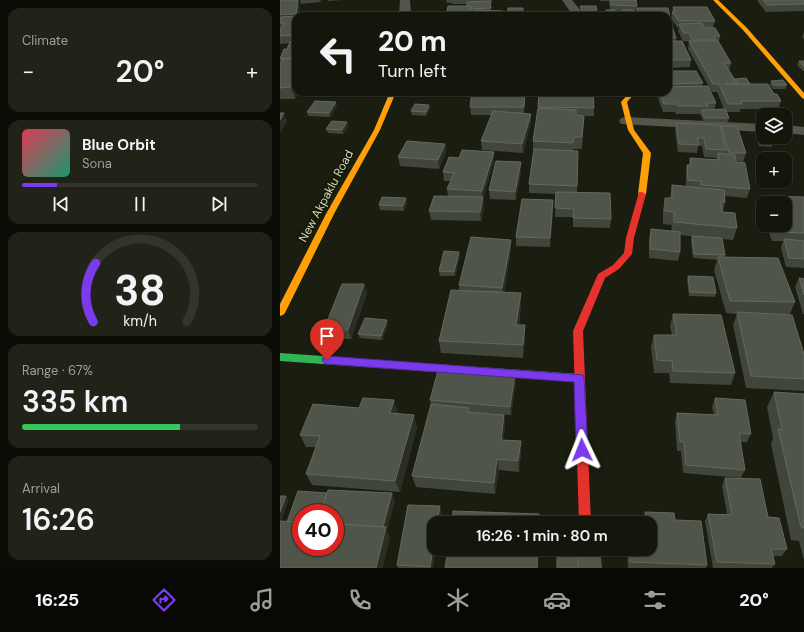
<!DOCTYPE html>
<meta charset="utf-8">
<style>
body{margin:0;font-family:"DM Sans",sans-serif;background:#212319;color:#f1f3f6;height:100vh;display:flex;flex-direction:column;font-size:15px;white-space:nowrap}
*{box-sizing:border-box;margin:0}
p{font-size:13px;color:#9d9f9d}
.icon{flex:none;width:22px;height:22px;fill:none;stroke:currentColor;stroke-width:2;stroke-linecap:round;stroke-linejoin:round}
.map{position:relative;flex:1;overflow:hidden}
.details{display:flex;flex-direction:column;gap:8px;padding:8px;background:#0b0c06;width:280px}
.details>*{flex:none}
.hud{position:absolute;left:12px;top:12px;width:380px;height:84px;border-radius:12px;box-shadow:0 1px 3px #0004,0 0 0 1px #33352c;background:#14160b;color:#f1f3f6;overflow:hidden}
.tools{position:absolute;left:476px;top:108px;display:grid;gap:8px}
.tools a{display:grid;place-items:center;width:36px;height:36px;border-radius:8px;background:#14160b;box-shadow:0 1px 3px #0004,0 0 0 1px #33352c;font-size:20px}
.speed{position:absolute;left:12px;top:504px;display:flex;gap:8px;font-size:20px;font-weight:700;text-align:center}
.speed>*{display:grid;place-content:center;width:52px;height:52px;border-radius:50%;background:#14160b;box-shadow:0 1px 3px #0004,0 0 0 1px #33352c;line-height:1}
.speed .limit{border:6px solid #d22;background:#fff;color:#111}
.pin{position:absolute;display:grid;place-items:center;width:34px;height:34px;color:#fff;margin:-41px -17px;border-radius:50% 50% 50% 0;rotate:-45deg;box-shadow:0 0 4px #0007}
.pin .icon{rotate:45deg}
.me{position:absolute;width:44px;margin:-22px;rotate:358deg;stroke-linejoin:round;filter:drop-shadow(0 0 3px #0008)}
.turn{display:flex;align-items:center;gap:14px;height:84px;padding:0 20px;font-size:18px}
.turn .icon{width:52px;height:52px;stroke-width:2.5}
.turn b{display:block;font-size:28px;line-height:34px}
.big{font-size:30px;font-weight:600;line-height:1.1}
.details .widget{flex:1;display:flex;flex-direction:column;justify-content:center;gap:6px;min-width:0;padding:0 14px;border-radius:12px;background:#212319}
.details .dial{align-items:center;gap:0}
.dial svg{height:104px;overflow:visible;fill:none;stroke:#33352c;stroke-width:7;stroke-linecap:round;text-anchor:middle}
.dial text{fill:#f1f3f6;stroke:none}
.song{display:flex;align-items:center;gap:12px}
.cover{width:48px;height:48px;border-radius:6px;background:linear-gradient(135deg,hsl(350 70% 55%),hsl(160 70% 35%))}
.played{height:4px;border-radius:2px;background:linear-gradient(90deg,#7c3aed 15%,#33352c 15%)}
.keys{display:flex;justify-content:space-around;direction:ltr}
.heat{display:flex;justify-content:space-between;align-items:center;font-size:22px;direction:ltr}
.charge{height:6px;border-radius:3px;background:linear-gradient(90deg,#34c759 67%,#33352c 0)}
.trip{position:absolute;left:147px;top:516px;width:230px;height:40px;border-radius:12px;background:#14160b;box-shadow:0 1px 3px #0004,0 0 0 1px #33352c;font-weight:600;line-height:40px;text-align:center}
.tabs{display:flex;height:64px;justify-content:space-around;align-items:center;background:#080904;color:#9d9f9d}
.tabs .icon{width:28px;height:28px}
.tabs .on{color:#7c3aed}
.tabs b{font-size:18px;color:#f1f3f6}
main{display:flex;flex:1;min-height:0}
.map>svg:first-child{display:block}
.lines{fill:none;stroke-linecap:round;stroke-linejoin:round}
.street{fill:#56554b;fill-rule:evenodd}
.fast{fill:#30b455;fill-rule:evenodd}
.slow{fill:#ff9f0a;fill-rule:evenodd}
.jam{fill:#e5322d;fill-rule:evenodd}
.wall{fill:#41463a}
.shaded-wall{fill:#2b2f23}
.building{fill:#505549;stroke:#64695c}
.route{fill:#7c3aed;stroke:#51269a}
.labels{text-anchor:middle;stroke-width:4;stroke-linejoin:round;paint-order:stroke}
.street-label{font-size:12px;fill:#d0d4c4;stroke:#151a02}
</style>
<main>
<section class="details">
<div class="widget"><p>Climate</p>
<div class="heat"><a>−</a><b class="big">20°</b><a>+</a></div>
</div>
<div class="widget">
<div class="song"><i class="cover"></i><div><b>Blue Orbit</b><p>Sona</p></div></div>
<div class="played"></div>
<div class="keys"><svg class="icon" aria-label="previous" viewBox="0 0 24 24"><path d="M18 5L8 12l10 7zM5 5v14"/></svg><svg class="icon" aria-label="pause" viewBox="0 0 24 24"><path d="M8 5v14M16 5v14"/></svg><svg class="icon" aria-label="next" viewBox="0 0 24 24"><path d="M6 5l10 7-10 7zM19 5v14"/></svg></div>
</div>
<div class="widget dial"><svg viewBox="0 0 100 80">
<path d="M14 69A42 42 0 1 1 86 69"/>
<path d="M14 69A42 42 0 0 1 16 24" stroke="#7c3aed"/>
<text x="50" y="56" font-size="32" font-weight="700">38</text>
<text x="50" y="72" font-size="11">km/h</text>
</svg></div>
<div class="widget"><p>Range · 67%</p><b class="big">335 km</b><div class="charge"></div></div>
<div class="widget"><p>Arrival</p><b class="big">16:26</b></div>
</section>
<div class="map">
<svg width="524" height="568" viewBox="0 0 524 568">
<rect width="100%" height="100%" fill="#1a1d0f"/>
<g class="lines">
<!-- street -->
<g class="street">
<polygon points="120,0 130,0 131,16 119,16"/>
<polygon points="282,0 292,0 305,16 293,16"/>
<polygon points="346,117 483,124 483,132 341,124 339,121 341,118"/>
<polygon points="505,125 524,127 524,135 505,133"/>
<polygon points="292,549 320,549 322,568 292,568"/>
</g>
<!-- fast -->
<polygon class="fast" points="0,353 299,374 303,375 304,378 303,381 299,382 0,361"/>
<!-- slow -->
<g class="slow">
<polygon points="433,0 438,0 467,28 524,93 524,99 522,98 463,30"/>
<polygon points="110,92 116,92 100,130 55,212 5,313 3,315 0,316 0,304 47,212 94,130"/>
<polygon points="350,92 356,92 347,102 354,130 371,153 366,194 362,196 358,194 363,153 348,130 341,102"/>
</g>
<!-- jam -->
<polygon class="jam" points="359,192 362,192 366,194 354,238 352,254 339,269 325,278 303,331 311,523 299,523 293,331 318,274 333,265 344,253 346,238"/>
</g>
<!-- wall -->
<g class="wall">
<polygon points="0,0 20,6 16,16 16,92 37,92 36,95 17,95 15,99 0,99 0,62 1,62 0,58 7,49 10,43 0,44"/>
<polygon points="20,0 41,0 40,2 21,4"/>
<polygon points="48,0 64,0 48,1"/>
<polygon points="166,0 212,0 212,3 211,3 211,11 192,13 191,16 166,16 187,6 187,4 172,4 172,3 167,3"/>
<polygon points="320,0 356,0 357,6 356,13 353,13 353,16 342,16 342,13 336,12 336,16 326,16 326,10 330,10 329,1 320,1"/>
<polygon points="478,0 524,0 524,11 486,12 478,2"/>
<polygon points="300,6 317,10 317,13 312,14 312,16 303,16 300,10"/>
<polygon points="393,7 435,21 433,28 440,36 439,42 451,63 449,70 455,79 470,84 494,94 501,101 498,109 460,109 460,112 447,112 449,118 448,122 424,122 420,114 396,114 395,112 383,112 377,95 378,92 388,92 388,71 423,83 422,87 436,103 434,110 444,109 437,92 432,92 408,49 409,43 407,41 403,41 398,31 399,28 398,28 391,19"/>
<polygon points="357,8 388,8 391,21 391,23 396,38 395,41 402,41 411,60 410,67 388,68 388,16 357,16"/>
<polygon points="524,32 524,39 522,37"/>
<polygon points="519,61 524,61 524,71 523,71 517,65"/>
<polygon points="491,81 507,85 505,89 493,89 490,85"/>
<polygon points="259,92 314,108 314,116 304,116 302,149 293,149 293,151 298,151 297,192 331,219 330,228 293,227 293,217 275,217 276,194 249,193 249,184 253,153 253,141 258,109"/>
<polygon points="245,96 244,113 251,122 243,153 202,150 201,141 211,115 191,115 190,107"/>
<polygon points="149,105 150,109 146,116 132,115 131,111"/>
<polygon points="57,106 50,117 28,116 27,112"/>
<polygon points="67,122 68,127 63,134 48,133 46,129"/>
<polygon points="396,123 440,128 441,126 466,153 463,162 456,161 470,189 467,198 445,196 445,202 443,212 457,228 453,240 442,239 445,255 445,257 515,302 510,314 492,314 524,354 524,391 466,388 453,325 457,314 446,313 434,270 437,260 413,258 411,241 412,236 417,237 400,235 400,252 398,261 369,258 369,238 371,229 391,231 392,225 383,224 383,210 385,198 390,198 392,185 406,186 406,174 407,165 409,165 410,158 436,160 436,158 424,157 422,146 418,146 417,153 398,152 395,131"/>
<polygon points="477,134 493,143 492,147 479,146 476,138"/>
<polygon points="165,144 166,152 159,169 120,166 118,157"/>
<polygon points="214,161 203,198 204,206 201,221 151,220 149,211 168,196 167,189 171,181 164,181 163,172"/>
<polygon points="241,171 236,200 210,199 209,190"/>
<polygon points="482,196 524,197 524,268 506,267 501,248 503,241 492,241 486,225 505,225 505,203 483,203 483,216 479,205"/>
<polygon points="126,198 127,203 124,211 100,210 99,205"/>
<polygon points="273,200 273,209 270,247 236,246 236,237"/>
<polygon points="231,240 231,249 224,293 241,306 239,325 245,338 243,358 161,353 159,341 179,290 179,285"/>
<polygon points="180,256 175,276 160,276 159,271"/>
<polygon points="408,276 436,293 435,297 409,296 407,280"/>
<polygon points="519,278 524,279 524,314 523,314 515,287"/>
<polygon points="84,284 87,293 71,339 47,338 44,329"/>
<polygon points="393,314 455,373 451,385 390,383 389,373 374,373 371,347 374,335 392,335 390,326"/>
<polygon points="108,325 102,340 80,338 78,334"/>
<polygon points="236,381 231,415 190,412 224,415 225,427 223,440 241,441 241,453 239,472 219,470 215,494 136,487 132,476 151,405 150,400"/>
<polygon points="494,392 524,394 524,560 519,541 511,540 491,444 493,438 487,407"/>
<polygon points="435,398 471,434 467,442 460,442 465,470 461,478 403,473 401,451 397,451 395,421 397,413 434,415 432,407"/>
<polygon points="118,412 117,414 137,427 120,492 32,485 26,474 36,447 26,447 20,435"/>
<polygon points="445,478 488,517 507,549 502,556 493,556 495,564 492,568 433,568 425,521 428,514 447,514 442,486"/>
<polygon points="365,512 427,565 426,568 348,568 347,549 370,549 370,523 347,523 348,519 363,520"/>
<polygon points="162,513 160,523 154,523 153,568 118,568 117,565"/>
</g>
<!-- shaded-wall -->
<g class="shaded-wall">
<polygon points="18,0 20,6 19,16 0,22 0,15"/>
<polygon points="13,84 17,95 15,99 11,87"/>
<polygon points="56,102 57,106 50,117 49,113"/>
<polygon points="149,105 150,109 146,116 146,112"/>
<polygon points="4,113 7,122 0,133 0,120"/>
<polygon points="251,114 251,122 243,153 242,144"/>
<polygon points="67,122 68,127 63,134 62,130"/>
<polygon points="165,144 166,152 159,169 158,160"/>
<polygon points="214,152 214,161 203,198 204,206 201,221 200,212 202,199 202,191"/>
<polygon points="241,162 241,171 236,200 235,192"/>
<polygon points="126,198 127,203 124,211 123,206"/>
<polygon points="273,200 273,209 270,247 270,238"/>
<polygon points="231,240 231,249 223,297 222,288"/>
<polygon points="179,252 180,256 175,276 174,272"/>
<polygon points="84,284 87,293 71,339 68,330"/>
<polygon points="241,293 241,306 237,337 236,325"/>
<polygon points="107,320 108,325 102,340 101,336"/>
<polygon points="245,325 245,338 243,358 243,345"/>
<polygon points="235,373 236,381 231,415 230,407"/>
<polygon points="114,400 118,412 114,425 110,413"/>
<polygon points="134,415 137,427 120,492 115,481"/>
<polygon points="224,415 225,427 222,451 221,440"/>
<polygon points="241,441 241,453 239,472 238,461"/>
<polygon points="217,459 219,470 215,494 214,483"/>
<polygon points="112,493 115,501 107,531 110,538 103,568 96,568 103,527"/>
<polygon points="6,496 9,500 0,524 0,512"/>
<polygon points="160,506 162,513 160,523 157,523"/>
<polygon points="154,541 154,549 156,549 153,568 150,568 150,567"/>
<polygon points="258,549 258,568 257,568"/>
</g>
<!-- building -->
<g class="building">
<polygon points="0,0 18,0 16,14 0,15"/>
<polygon points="331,0 356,0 357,6 331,5"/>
<polygon points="483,0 524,0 524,4 487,5"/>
<polygon points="210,1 211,8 191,9 191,6 187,6 187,2"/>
<polygon points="168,6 191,6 190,16 166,16"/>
<polygon points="300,6 316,6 317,10 311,10 312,14 304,14"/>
<polygon points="393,7 427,7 435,21 399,21 392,12 395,12"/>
<polygon points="228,8 243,8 243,16 227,16"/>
<polygon points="357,8 388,8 391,21 388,21 388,16 359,16"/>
<polygon points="194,10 223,11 222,16 193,16"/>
<polygon points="326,10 335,10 336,16 327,15"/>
<rect x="343" y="10" width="10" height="5"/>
<polygon points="94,12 93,16 68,16 69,13"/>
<polygon points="54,14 53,16 36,16 37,15"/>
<polygon points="16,16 16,35 0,36 0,29 1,29 4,23 0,23 0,17"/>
<polygon points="388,23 391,23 396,38 388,38"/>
<polygon points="422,23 425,28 435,28 440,36 434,36 436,40 412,40 409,33 404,33 399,24"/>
<polygon points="388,41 402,41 411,60 388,60"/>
<polygon points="409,41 438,41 451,63 444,63 457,83 445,84 488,84 494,94 497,94 501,101 460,101 462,104 448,104 439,84 433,84"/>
<polygon points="10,42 16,42 16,58 0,59 4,49 7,49"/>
<polygon points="16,58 15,62 16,62 16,84 13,84 11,87 0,88 0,62 1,62 3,59"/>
<polygon points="519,61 524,61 524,67"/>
<polygon points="388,71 416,71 423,83 388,84"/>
<polygon points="466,78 470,84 457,84 457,83 455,79"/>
<polygon points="503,80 507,85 494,85 491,81"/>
<polygon points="428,86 436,103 427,103 428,106 398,106 397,104 384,104 380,92 388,92 388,87"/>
<polygon points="192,92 245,92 244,107 190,107"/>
<polygon points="259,92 313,92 314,108 258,107"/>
<polygon points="35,101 56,102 49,113 27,112"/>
<polygon points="135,104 149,105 146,112 131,111"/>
<polygon points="258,108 296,110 296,115 304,116 302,137 294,137 293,143 253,141"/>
<polygon points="445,109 449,118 425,118 421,110"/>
<polygon points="213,111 251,114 242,144 201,141"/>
<polygon points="0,113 4,113 0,120"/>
<polygon points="52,121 67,122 62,130 46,129"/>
<polygon points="396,123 440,125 446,150 426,149 424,138 417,138 419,145 399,144"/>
<polygon points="441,126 457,126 466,153 449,153"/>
<polygon points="477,134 483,134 483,137 491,137 493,143 480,142"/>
<polygon points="127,141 165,144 158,160 118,157"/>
<polygon points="254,149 298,151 297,186 249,184"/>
<polygon points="182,150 214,152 202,191 167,189 174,173 163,172 169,157 179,158"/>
<polygon points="438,153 455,155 456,162 465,163 470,189 421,185 421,181 408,180 407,165 411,165 410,158 439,160"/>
<polygon points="216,161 241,162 235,192 209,190"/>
<polygon points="392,185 444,190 445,202 441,202 442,212 455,213 457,228 394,222 394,212 385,211 385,198 392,198"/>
<polygon points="276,192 330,193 331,219 293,218 294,209 275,208"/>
<polygon points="154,196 203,197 200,212 149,211"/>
<polygon points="482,196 524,197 524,233 495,232 492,225 505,225 505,203 484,203"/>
<polygon points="102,197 126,198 123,206 99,205"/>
<polygon points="242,199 273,200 270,238 236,237"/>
<polygon points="371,229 400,232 400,252 370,249"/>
<polygon points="412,236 442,238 445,255 414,254"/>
<polygon points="191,237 231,240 222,288 179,285"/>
<polygon points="504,239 524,241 524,259 509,258"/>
<polygon points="164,251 179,252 174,272 159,271"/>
<polygon points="438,257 498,258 515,302 450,301"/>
<polygon points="408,276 433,277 436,293 410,292"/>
<polygon points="519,278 524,279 524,295"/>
<polygon points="62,284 84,284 68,330 44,329"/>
<polygon points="171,290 241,293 236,325 245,325 243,345 159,341"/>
<polygon points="457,312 512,315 524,354 524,379 471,376"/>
<polygon points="393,314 441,315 455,373 393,371 392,361 377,360 374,335 397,335"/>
<polygon points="85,318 107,320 101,336 78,334"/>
<polygon points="159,367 235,373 230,407 150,400"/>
<polygon points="494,392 524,394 524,528 521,527 498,429 502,430"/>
<polygon points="83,398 114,400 110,413 134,415 115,481 26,474 40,436 20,435 33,404 79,408"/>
<polygon points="435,398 465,400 471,434 459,433 465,470 406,465 404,442 400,442 397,413 438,415"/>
<polygon points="151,404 189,408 188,412 224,415 221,440 241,441 238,461 217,459 214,483 132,476"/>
<polygon points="445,478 480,479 488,517 499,518 507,549 491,549 495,564 437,562 428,514 452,515"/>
<polygon points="48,490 112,493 103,527 55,524 55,513 40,513"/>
<polygon points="18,491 47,493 40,513 21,513 21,522 7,522"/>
<polygon points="0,496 6,496 0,512"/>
<polygon points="128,505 160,506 157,523 154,523 154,541 150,567 117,565"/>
<polygon points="173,511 259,514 259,523 172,523"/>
<polygon points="365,512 394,513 395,520 421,521 427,565 350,562 349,549 370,549 370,523 348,523 348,519 366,520"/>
<polygon points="0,521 21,522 21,547 55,547 55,524 106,527 96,568 0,568"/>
<polygon points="168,549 258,549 257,568 165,568"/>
<rect x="277" y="549" width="21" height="19"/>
</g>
<!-- route -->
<polygon class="route" points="47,356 303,375 304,378 308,450 306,454 302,456 298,454 296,450 294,382 47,364 44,363 42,360 44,357"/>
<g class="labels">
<!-- street labels -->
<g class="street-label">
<text transform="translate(46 196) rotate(-62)" y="4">New Akpaklu Road</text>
</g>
</g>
</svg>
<div class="tools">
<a><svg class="icon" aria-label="layers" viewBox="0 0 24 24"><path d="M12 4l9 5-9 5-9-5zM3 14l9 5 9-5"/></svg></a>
<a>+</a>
<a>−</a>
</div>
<div class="speed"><div class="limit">40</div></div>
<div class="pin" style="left:47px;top:360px;background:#d93025"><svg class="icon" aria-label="arrive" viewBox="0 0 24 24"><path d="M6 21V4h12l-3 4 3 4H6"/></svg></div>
<svg class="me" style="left:302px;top:450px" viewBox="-20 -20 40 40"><path d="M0-17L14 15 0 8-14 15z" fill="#7c3aed" stroke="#fff" stroke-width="4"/></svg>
<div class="trip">16:26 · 1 min · 80 m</div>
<div class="hud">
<div class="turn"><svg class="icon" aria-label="left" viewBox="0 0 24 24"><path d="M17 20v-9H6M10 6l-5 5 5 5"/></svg><div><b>20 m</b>Turn left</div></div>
</div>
</div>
</main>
<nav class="tabs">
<b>16:25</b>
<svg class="icon on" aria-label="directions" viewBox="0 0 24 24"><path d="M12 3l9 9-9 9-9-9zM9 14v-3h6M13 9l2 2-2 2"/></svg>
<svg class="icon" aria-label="music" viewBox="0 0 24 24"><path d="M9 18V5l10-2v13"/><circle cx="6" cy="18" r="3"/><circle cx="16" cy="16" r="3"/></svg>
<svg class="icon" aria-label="phone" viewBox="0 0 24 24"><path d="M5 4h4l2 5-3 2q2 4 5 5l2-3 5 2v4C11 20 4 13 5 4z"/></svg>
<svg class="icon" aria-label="climate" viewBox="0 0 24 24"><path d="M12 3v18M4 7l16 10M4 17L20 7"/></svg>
<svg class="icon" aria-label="car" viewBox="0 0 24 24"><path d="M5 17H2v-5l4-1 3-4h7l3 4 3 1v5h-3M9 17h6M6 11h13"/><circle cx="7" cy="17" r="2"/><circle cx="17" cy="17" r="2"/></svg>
<svg class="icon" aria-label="filters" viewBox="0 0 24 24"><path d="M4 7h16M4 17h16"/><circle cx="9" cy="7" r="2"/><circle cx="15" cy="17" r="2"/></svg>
<b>20°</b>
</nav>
